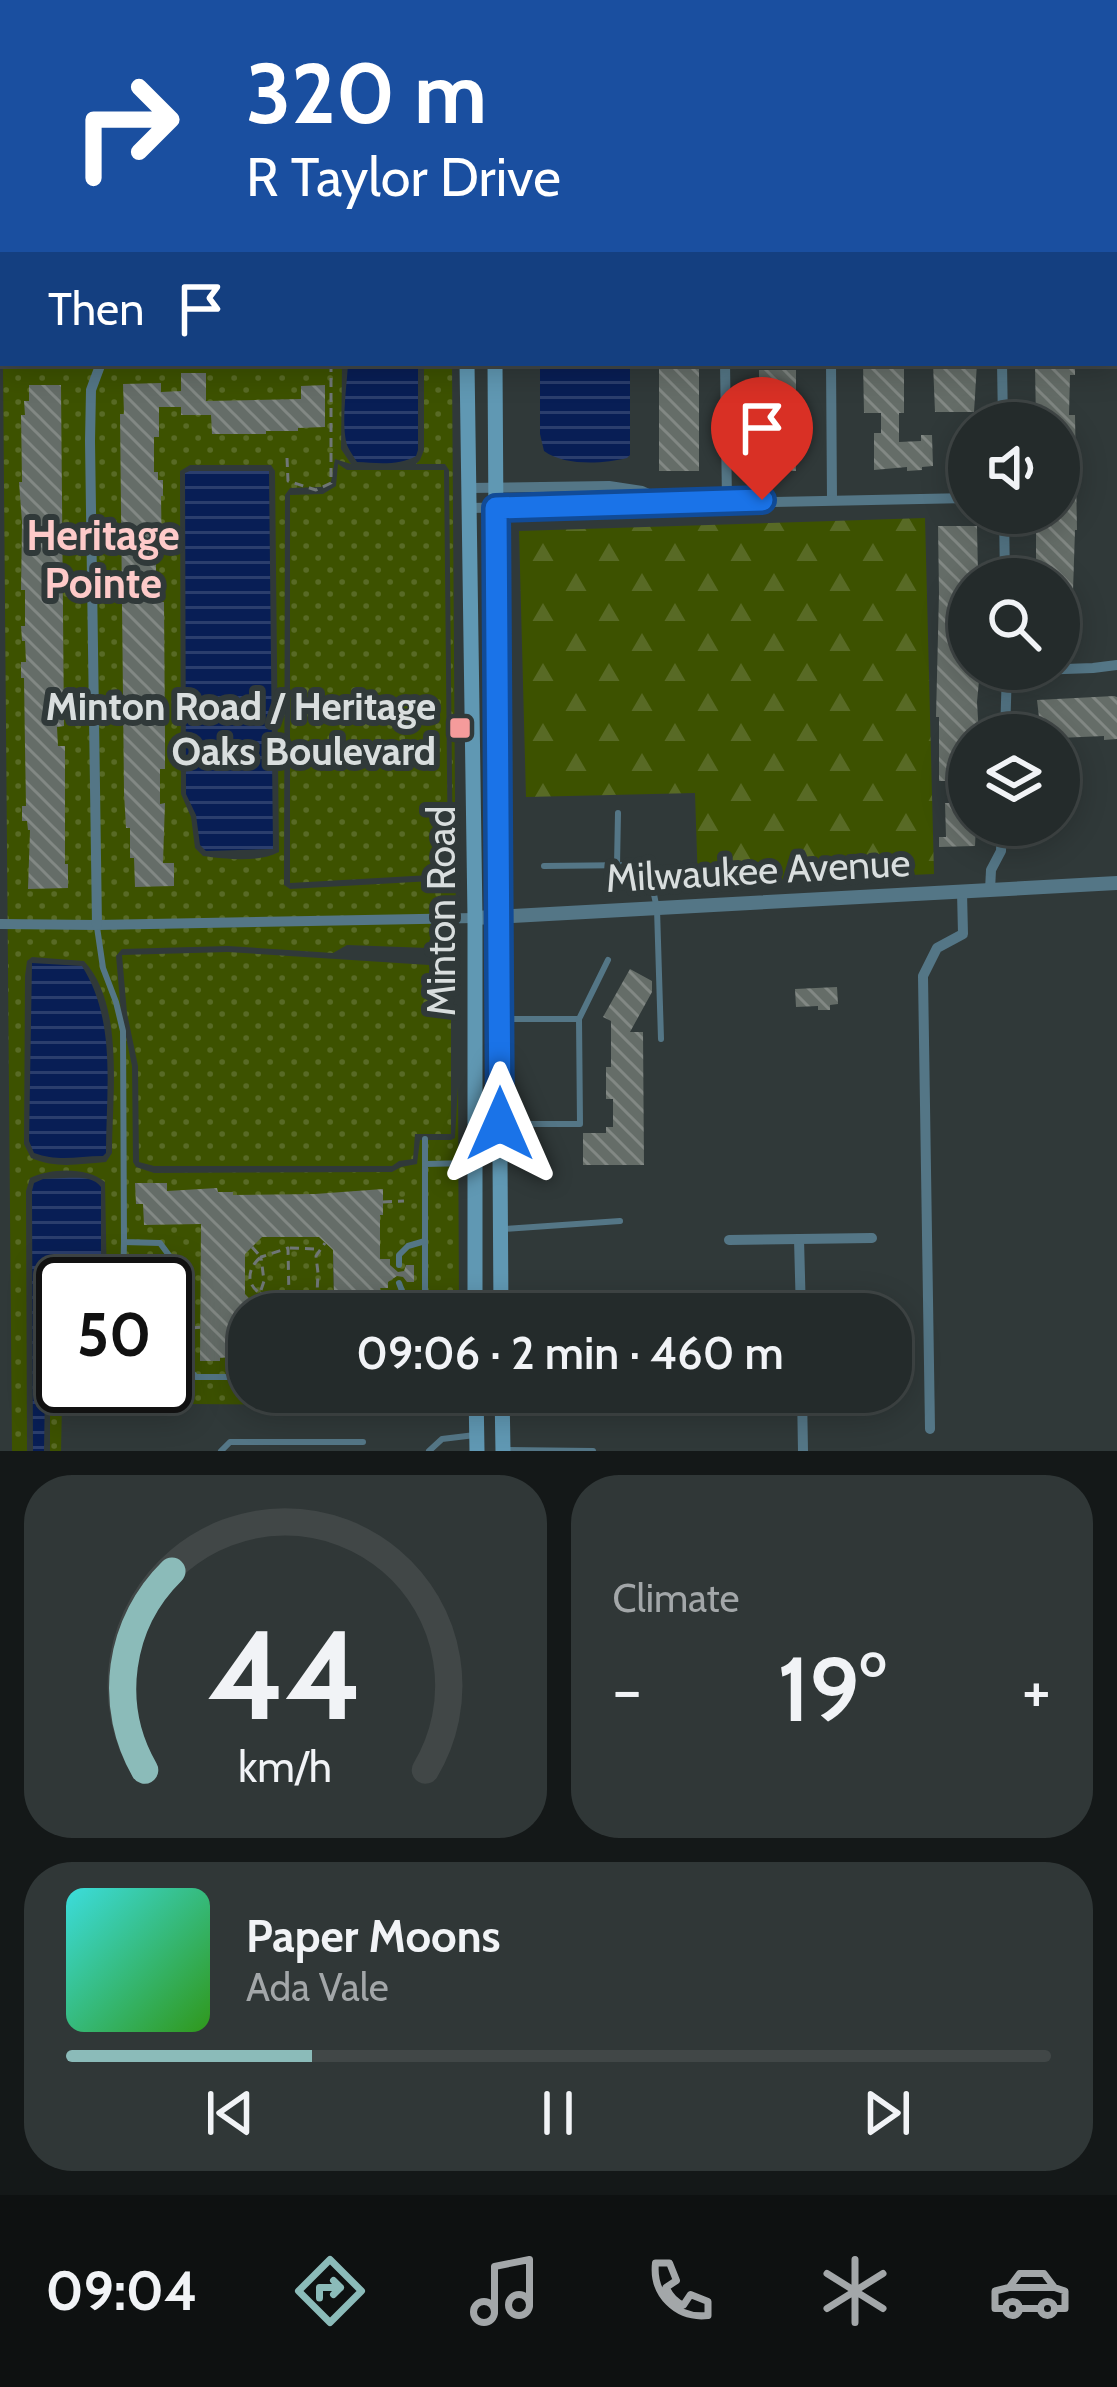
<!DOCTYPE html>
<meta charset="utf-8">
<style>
body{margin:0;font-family:Cabin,sans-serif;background:#303737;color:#f1f3f6;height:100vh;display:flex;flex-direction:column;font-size:45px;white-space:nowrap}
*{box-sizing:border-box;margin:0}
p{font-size:39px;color:#a3a7a9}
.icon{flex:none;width:66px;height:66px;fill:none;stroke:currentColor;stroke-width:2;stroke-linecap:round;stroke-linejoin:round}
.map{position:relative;height:1451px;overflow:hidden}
.details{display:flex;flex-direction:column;gap:24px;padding:24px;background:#141818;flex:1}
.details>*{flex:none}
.banner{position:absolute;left:0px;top:0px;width:1119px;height:366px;box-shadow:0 6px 30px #0003,0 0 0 3px #414747;background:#1a4fa0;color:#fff;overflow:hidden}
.buttons{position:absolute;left:948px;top:402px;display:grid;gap:24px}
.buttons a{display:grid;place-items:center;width:132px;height:132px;border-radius:50%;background:#242b2b;box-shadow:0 6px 30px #0003,0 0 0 3px #414747;font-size:60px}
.speed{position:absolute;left:36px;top:1257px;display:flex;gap:24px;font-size:60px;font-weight:700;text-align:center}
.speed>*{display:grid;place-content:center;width:156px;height:156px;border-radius:50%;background:#242b2b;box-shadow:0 6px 30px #0003,0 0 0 3px #414747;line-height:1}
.speed .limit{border:6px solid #111;border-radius:18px;background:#fff;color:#111}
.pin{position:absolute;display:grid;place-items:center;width:102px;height:102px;color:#fff;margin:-123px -51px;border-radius:50% 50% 50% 0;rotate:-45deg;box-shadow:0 0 12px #0007}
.pin .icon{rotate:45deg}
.me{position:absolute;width:132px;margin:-66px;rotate:0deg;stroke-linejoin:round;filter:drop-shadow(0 0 9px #0008)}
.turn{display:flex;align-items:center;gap:42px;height:252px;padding:0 48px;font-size:54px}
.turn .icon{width:156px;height:156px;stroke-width:2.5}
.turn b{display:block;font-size:84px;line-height:102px}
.then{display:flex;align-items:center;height:114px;padding:0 48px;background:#0003;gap:24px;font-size:45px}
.big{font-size:90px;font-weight:600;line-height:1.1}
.details .tile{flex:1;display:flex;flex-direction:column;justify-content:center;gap:18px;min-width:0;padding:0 42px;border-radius:48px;background:#303737}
.details .dial{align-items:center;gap:0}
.dial svg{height:312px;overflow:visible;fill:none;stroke:#414747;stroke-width:7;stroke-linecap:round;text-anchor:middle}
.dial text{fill:#f1f3f6;stroke:none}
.song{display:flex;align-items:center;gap:36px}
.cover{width:144px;height:144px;border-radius:18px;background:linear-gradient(135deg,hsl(180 70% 55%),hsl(110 70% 35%))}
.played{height:12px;border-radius:6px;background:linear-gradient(90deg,#8bbbb9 25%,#414747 25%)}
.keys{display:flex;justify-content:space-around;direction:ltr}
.heat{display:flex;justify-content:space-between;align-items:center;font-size:66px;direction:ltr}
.details .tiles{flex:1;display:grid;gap:24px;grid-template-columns:1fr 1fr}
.tile:last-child{grid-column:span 2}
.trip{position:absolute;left:228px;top:1293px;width:684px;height:120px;border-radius:48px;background:#242b2b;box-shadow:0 6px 30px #0003,0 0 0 3px #414747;font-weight:600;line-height:120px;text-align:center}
.menu{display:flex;height:192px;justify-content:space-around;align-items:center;background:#0e1111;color:#a3a7a9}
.menu .icon{width:84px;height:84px}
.menu .active{color:#8bbbb9}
.menu b{font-size:54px;color:#f1f3f6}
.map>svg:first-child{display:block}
.grass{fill:url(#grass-dots);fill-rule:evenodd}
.forest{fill:url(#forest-firs)}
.water{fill:url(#water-rules)}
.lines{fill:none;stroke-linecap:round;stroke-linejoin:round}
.canal{stroke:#081e55;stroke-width:14}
.building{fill:url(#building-back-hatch)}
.path{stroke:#6f7676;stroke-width:3;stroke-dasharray:9 6;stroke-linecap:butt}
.service{stroke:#547686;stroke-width:6}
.minor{stroke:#547686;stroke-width:10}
.tertiary{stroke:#547686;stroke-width:14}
.secondary{stroke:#6098b3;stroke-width:15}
.route-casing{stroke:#114b97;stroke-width:30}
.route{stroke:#1a73e8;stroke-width:21}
.poi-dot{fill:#f59b9b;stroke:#303939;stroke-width:4.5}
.labels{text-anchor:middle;stroke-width:12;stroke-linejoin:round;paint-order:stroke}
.poi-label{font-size:39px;font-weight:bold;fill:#d9dede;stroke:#303939;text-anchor:end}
.street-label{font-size:39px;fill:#d9dede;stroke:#303939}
.neighbourhood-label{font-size:42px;font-weight:bold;fill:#fecac9;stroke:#303939}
</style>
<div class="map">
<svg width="1117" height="1451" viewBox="0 0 1117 1451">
<defs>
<pattern id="grass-dots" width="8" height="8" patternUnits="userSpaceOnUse" patternTransform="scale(3)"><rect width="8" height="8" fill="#3d5200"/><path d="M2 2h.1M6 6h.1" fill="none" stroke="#586a25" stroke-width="1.8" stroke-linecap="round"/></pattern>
<pattern id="forest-firs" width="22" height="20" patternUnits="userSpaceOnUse" patternTransform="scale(3)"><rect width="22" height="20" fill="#3d5200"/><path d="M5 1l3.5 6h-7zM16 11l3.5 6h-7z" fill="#586a25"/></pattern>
<pattern id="water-rules" width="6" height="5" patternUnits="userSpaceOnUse" patternTransform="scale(3)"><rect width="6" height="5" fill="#081e55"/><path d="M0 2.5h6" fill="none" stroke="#2b3e6d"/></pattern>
<pattern id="building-back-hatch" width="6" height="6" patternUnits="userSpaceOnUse" patternTransform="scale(3)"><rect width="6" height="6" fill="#656d68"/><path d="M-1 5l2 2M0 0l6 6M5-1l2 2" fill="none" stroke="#828884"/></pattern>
</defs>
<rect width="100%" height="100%" fill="#303939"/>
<!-- grass -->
<g class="grass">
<path d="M3 363H342L341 449 351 464 335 459 331 482 321 487 290 488 285 495 284 885 290 889 450 880 453 877 449 470 445 464H416L420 460 424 450V363H452L456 949 347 945 333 953 228 946 122 949 116 956 121 1013 132 1066 133 1162 136 1167 154 1173 392 1172 401 1167 417 1164 420 1140H451L455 1138 458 1086 459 1314H330L335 1310 339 1246 329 1235 256 1231 242 1241 239 1301 249 1314V1392H460V1406L62 1403 61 1451H50V1393L57 1391 147 1392 165 1386V1284H107L105 1182C87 1167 52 1168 30 1178L26 1191 27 1451H12ZM190 465H271L275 471 279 852C259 863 226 859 203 856L195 848 191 817 181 794 180 471ZM32 957 84 961C125 1005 112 1097 112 1153L106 1162C78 1164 57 1169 31 1158L24 1144 25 976 27 961Z"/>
<polygon points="338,464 347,470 444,470 448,874 290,883 290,495 323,494 336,486"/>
<polygon points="228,952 429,965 451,978 451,1134 415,1134 413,1159 399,1161 392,1166 154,1166 139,1162 138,1066 127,1013 122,955"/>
<polygon points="323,1236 333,1246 334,1303 323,1312 257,1313 245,1300 245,1250 252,1247 257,1237"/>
</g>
<!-- forest -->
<polygon class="forest" points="925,518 934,874 698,884 695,793 526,797 519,531"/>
<!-- water -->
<g class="water">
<path d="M348 363H418V450L416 456C399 466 376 463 357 462 355 459 348 448 347 445 341 424 347 385 348 363Z"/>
<path d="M540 363H630V455L627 458C603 464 564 466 544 451L540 434Z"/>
<polygon points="190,471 269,471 273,849 206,851 200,845 196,815 186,794 185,473"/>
<path d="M32 963 82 966C117 1021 106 1091 106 1153L103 1156C78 1156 59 1162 34 1153L29 1141Z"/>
<path d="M64 1178C76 1178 93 1176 101 1187V1284H63V1385L45 1388 44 1451H33L32 1191 34 1183 43 1179Z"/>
</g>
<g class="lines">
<!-- canal -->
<g class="canal">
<polyline points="1116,88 1117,88"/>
<polyline points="0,110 3,110"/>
</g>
</g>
<!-- building -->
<g class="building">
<rect x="659" y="363" width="40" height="108"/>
<polygon points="863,363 904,363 904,413 899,413 899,442 921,441 921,435 932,435 933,466 922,467 922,470 907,471 907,467 874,470 874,433 881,433 881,413 864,413"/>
<polygon points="933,363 977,363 974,412 935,412"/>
<polygon points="1038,363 1075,363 1075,375 1070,375 1069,415 1075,415 1077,530 1075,530 1073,591 1069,591 1070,611 1079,611 1079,636 1059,637 1059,579 1036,579 1036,513 1059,513 1059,423 1036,423 1035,365"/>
<polygon points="759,370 796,370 796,471 759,470"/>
<polygon points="181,373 206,373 206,401 301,399 301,386 325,385 325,427 298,428 298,431 266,431 266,434 212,434 211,415 181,415 181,407 159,407 159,437 154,437 154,472 158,472 158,480 163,480 163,496 161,496 162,559 156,559 156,594 158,602 164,602 165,737 165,769 160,769 160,804 165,803 163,863 174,863 174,886 135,887 134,858 130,858 130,828 126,828 124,793 120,414 124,414 123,384 161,383 161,392 181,391"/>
<polygon points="29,385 61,385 64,726 57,727 58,746 65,746 65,864 68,864 68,888 28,889 30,830 28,830 27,821 22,821 22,806 26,806 25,747 24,678 21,678 21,662 26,662 25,641 22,641 21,626 25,626 25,590 21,590 22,522 19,482 22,482 21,415 25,415 24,401 29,401"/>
<polygon points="938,526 977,526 978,574 971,574 969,579 969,669 978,669 979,681 977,702 979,735 969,735 969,825 976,825 975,846 939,847 939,837 946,837 945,803 950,803 950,781 939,781 939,717 936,717 939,593"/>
<polygon points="1114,696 1117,697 1117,739 1104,740 1104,736 1059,738 1059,735 1041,735 1037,700"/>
<polygon points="630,969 652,981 652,992 630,1032 643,1032 644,1165 583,1165 583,1133 606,1133 606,1127 613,1127 613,1099 606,1099 606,1067 611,1067 611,1021 603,1017"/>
<polygon points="837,987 838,1004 830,1005 830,1010 818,1010 818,1006 796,1007 795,989"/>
<polygon points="135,1183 167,1183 167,1191 217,1188 218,1192 233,1192 233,1195 315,1194 383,1189 383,1215 380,1215 380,1259 390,1259 390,1265 398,1272 404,1271 406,1265 414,1265 414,1282 407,1282 403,1277 397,1276 388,1282 388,1288 380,1288 380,1314 317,1314 334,1298 333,1250 319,1237 262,1237 245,1254 245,1294 264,1314 249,1314 249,1355 220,1358 220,1361 200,1361 201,1224 144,1225 143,1204 136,1204"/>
</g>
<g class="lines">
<!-- path -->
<g class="path">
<polyline points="287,458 288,481 316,490 331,483 331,363"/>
<polyline points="383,1202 404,1201"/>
<path d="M252 1247 261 1257C248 1267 245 1284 260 1293L264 1281 261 1257 288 1248 289 1297 293 1302 308 1300 317 1294 318 1273 316 1256 325 1243"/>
<polyline points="290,1248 316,1249"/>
<polyline points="260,1293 270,1300 290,1301"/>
<polyline points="316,1298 326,1306"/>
<polyline points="253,1302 260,1296"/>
<polyline points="191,1328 202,1327"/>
</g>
<!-- service -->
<g class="service">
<polyline points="311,3 389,3"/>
<polyline points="617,865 618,813"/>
<polyline points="544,866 634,865 650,875 657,909 661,1039"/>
<polyline points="97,927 103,968 116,1002 123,1031 124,1242 160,1243 171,1258 172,1351 196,1377 249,1377"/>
<polyline points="504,1019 579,1019 580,1124 504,1124"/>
<polyline points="579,1019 608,960"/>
<polyline points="425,1139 425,1314"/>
<polyline points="425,1164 471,1163"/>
<polyline points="504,1229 620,1221"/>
<polyline points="399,1265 399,1255 408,1246 425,1241"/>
<polyline points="123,1270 137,1283 171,1284"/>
<polyline points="399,1283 404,1296 425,1303"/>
<polyline points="123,1284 124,1242"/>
<polyline points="507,1450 593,1451"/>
<polyline points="221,1451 230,1442 363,1442"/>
<polyline points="429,1451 442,1439 475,1435"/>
</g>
<!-- minor -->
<g class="minor">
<polyline points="583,3 587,0"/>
<polyline points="1116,216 1117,216"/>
<polyline points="725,363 727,501"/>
<polyline points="831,363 832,500"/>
<polyline points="1002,363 1003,423"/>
<polyline points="469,488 609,486 642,491 666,502"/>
<polyline points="469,508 969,498"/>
<polyline points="1004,513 1005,579"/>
<polyline points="1007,671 1093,668 1117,665"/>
<polyline points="1005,735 1007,669"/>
<polyline points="990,890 991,870 1001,851 1002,825"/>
<polyline points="0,924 97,925 475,918"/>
<polyline points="97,925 90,441 91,390 101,363"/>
<polyline points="799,1239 801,1314"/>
<polyline points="729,1240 872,1238"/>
<polyline points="802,1392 803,1451"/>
<polyline points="930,1429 923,976 937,948 963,934 962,892"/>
</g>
<!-- tertiary -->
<polyline class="tertiary" points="475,918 1117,883"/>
<!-- secondary -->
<g class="secondary">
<polyline points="465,0 465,3"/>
<polyline points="492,0 492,3"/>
<polyline points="467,363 475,918 475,1314"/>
<polyline points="495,363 501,1314"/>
<polyline points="476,1392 477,1451"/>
<polyline points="502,1392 503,1451"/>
</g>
</g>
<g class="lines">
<!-- route casing -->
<g class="route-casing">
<polyline id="route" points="500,1124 496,508 762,500"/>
</g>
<!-- route -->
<use href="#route" class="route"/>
</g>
<!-- markers -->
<rect class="poi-dot" x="448" y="716" width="24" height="24" rx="6"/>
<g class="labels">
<!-- poi labels -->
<g class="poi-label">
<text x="436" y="720">Minton Road / Heritage<tspan x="436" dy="45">Oaks Boulevard</tspan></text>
</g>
<!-- street labels -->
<g class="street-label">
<text transform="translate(758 870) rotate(-3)" y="14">Milwaukee Avenue</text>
<text transform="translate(441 911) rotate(-90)" y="14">Minton Road</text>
</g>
<!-- neighbourhood labels -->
<g class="neighbourhood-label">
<text x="103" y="550">Heritage<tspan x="103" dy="48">Pointe</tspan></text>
</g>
</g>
</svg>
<div class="buttons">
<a><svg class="icon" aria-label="sound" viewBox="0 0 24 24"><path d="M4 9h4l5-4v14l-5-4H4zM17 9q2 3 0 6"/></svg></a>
<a><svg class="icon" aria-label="search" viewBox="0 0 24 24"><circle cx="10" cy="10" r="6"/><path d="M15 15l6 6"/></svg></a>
<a><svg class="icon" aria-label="layers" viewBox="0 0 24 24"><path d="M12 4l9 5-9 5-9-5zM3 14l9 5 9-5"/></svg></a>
</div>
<div class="speed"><div class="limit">50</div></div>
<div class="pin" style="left:762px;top:500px;background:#d93025"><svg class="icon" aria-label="arrive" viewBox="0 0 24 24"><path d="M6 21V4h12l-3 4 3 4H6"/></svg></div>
<svg class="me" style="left:500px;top:1124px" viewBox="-20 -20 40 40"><path d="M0-17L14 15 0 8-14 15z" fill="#1a73e8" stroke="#fff" stroke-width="4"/></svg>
<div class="trip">09:06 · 2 min · 460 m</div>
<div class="banner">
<div class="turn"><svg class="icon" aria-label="right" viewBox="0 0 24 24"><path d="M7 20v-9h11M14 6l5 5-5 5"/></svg><div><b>320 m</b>R Taylor Drive</div></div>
<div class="then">Then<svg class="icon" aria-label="arrive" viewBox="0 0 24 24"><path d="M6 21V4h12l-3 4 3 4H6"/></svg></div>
</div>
</div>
<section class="details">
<div class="tiles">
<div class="tile dial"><svg viewBox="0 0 100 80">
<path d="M14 69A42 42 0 1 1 86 69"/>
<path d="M14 69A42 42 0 0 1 21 18" stroke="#8bbbb9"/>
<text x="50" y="56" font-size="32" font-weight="700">44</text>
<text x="50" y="72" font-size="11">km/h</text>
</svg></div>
<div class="tile"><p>Climate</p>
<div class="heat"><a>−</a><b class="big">19°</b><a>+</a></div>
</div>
<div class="tile">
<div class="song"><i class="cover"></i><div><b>Paper Moons</b><p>Ada Vale</p></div></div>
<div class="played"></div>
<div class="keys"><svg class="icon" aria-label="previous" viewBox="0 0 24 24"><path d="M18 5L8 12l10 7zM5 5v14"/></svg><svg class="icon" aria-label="pause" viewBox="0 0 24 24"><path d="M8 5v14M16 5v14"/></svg><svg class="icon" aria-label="next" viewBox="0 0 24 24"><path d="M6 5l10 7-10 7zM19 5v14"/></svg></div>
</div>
</div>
</section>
<nav class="menu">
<b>09:04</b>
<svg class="icon active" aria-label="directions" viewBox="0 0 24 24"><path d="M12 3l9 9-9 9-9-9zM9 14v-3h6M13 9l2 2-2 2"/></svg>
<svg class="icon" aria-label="music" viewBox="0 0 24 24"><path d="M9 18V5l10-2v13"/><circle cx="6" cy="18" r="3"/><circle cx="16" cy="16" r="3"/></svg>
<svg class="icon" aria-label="phone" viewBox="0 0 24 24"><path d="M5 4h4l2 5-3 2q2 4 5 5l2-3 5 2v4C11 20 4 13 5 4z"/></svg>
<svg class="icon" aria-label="climate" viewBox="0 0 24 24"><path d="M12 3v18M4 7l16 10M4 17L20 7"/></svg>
<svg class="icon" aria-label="car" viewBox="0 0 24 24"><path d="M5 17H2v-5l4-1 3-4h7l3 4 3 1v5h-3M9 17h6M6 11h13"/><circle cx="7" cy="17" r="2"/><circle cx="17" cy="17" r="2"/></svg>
</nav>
